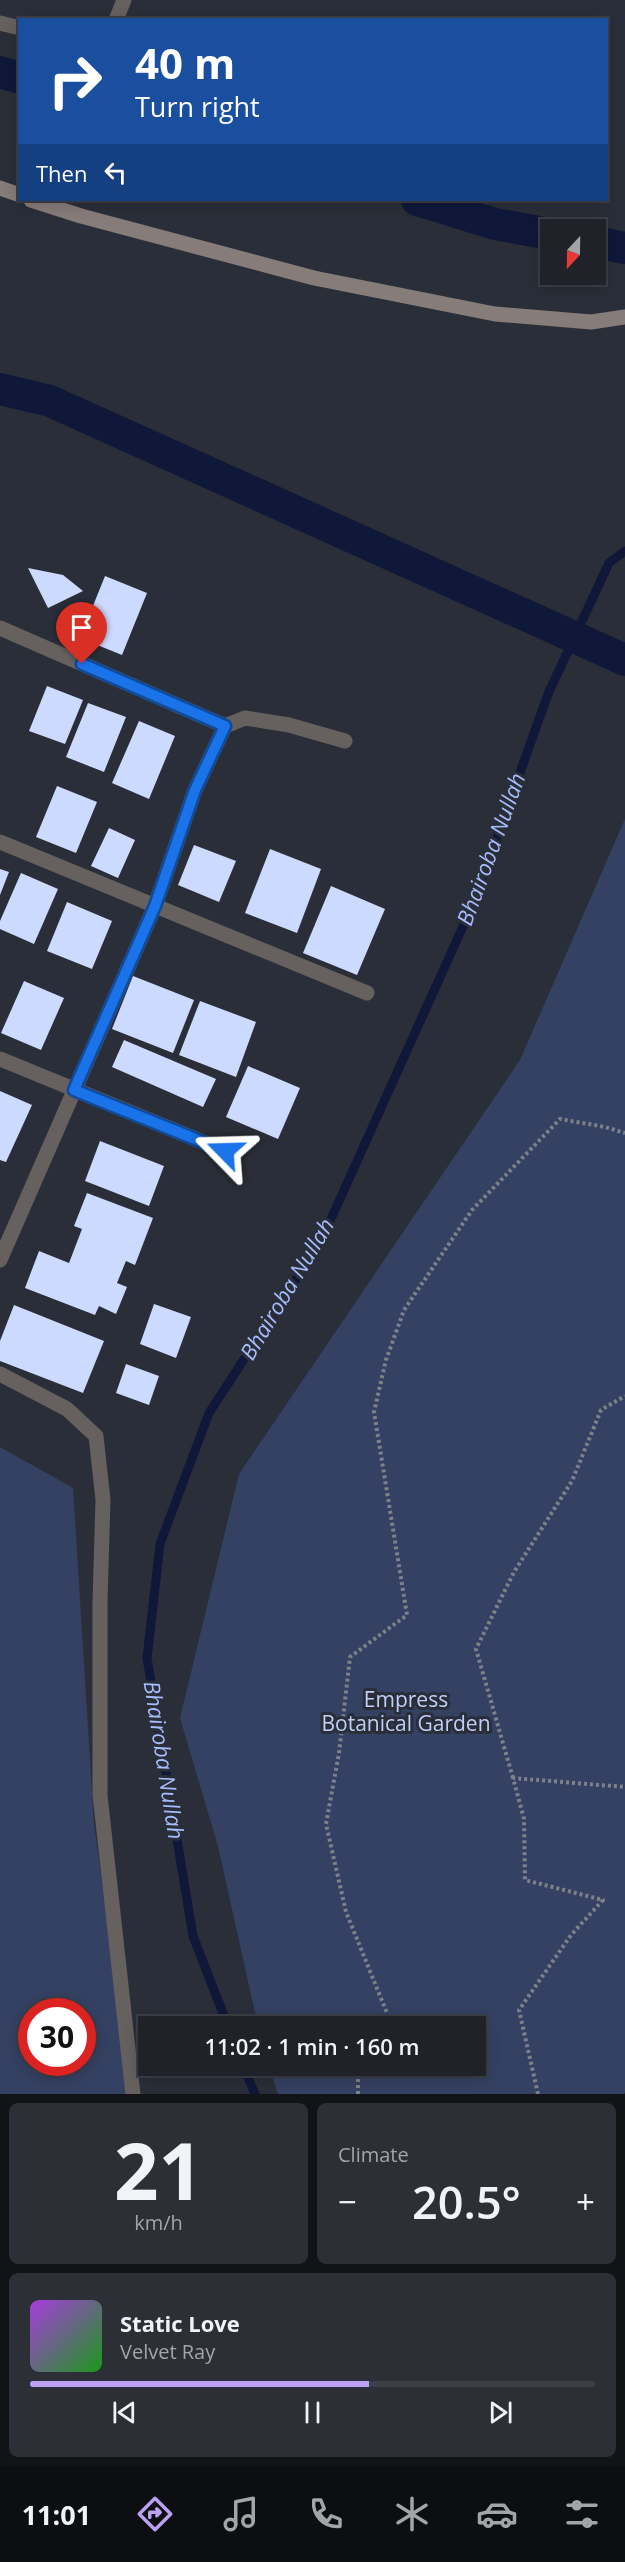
<!DOCTYPE html>
<meta charset="utf-8">
<style>
body{margin:0;font-family:"Open Sans",sans-serif;background:#2d2f36;color:#f1f3f6;height:100vh;display:flex;flex-direction:column;font-size:22px;white-space:nowrap}
*{box-sizing:border-box;margin:0}
p{font-size:20px;color:#a2a4a8}
.icon{flex:none;width:33px;height:33px;fill:none;stroke:currentColor;stroke-width:2;stroke-linecap:round;stroke-linejoin:round}
.map{position:relative;height:2094px;overflow:hidden}
.sheet{display:flex;flex-direction:column;gap:9px;padding:9px;background:#121317;flex:1}
.sheet>*{flex:none}
.guide{position:absolute;left:18px;top:18px;width:590px;height:183px;border-radius:0px;box-shadow:0 3px 15px #0003,0 0 0 2px #3d3f47;background:#1a4fa0;color:#fff;overflow:hidden}
.needle{width:39px;rotate:202deg}
.tools{position:absolute;left:540px;top:219px;display:grid;gap:12px}
.tools a{display:grid;place-items:center;width:66px;height:66px;border-radius:0px;background:#20222a;box-shadow:0 3px 15px #0003,0 0 0 2px #3d3f47;font-size:30px}
.speed{position:absolute;left:18px;top:1998px;display:flex;gap:12px;font-size:30px;font-weight:700;text-align:center}
.speed>*{display:grid;place-content:center;width:78px;height:78px;border-radius:50%;background:#20222a;box-shadow:0 3px 15px #0003,0 0 0 2px #3d3f47;line-height:1}
.speed .limit{border:9px solid #d22;background:#fff;color:#111}
.pin{position:absolute;display:grid;place-items:center;width:51px;height:51px;color:#fff;margin:-62px -26px;border-radius:50% 50% 50% 0;rotate:-45deg;box-shadow:0 0 6px #0007}
.pin .icon{rotate:45deg}
.me{position:absolute;width:66px;margin:-33px;rotate:292deg;stroke-linejoin:round;filter:drop-shadow(0 0 4px #0008)}
.turn{display:flex;align-items:center;gap:21px;height:126px;padding:0 18px;font-size:27px}
.turn .icon{width:78px;height:78px;stroke-width:2.5}
.turn b{display:block;font-size:42px;line-height:51px}
.then{display:flex;align-items:center;height:57px;padding:0 18px;background:#0003;gap:12px;font-size:22px}
.big{font-size:45px;font-weight:600;line-height:1.1}
.sheet .widget{flex:1;display:flex;flex-direction:column;justify-content:center;gap:9px;min-width:0;padding:0 21px;border-radius:9px;background:#2d2f36}
.sheet .dial{align-items:center;gap:0}
.dial b{font-size:78px;line-height:1}
.song{display:flex;align-items:center;gap:18px}
.cover{width:72px;height:72px;border-radius:9px;background:linear-gradient(135deg,hsl(280 70% 55%),hsl(120 70% 35%))}
.played{height:6px;border-radius:3px;background:linear-gradient(90deg,#bca0f2 60%,#3d3f47 60%)}
.keys{display:flex;justify-content:space-around;direction:ltr}
.heat{display:flex;justify-content:space-between;align-items:center;font-size:33px;direction:ltr}
.sheet .tiles{flex:1;display:grid;gap:9px;grid-template-columns:1fr 1fr}
.widget:last-child{grid-column:span 2}
.trip{position:absolute;left:138px;top:2016px;width:348px;height:60px;border-radius:0px;background:#20222a;box-shadow:0 3px 15px #0003,0 0 0 2px #3d3f47;font-weight:600;line-height:60px;text-align:center}
.tab-bar{display:flex;height:96px;justify-content:space-around;align-items:center;background:#0d0e11;color:#a2a4a8}
.tab-bar .icon{width:42px;height:42px}
.tab-bar .active{color:#bca0f2}
.tab-bar b{font-size:27px;color:#f1f3f6}
.map>svg:first-child{display:block}
.green{fill:#354162;fill-rule:evenodd}
.lines{fill:none;stroke-linecap:round;stroke-linejoin:round}
.stream{stroke:#0f1839;stroke-width:9}
.canal{stroke:#0f1839;stroke-width:32}
.building{fill:#cddaff}
.path{stroke:#7e8189;stroke-width:4;stroke-dasharray:3 3;stroke-linecap:butt}
.street{stroke:#66605f;stroke-width:15}
.secondary{stroke:#867c7a;stroke-width:15}
.route-casing{stroke:#114b97;stroke-width:15}
.route{stroke:#1a73e8;stroke-width:10}
.labels{text-anchor:middle;stroke-width:6;stroke-linejoin:round;paint-order:stroke}
.park-label{font-size:21px;fill:#c1cff7;stroke:#2a2e38}
.water-label{font-size:22px;font-style:italic;fill:#a6bcfd;stroke:#2a2e38}
</style>
<div class="map">
<svg width="625" height="2094" viewBox="0 0 625 2094">
<rect width="100%" height="100%" fill="#2a2e38"/>
<!-- green -->
<g class="green">
<polygon points="625,819 625,2092 624,2094 278,2094 269,2066 476,2066 476,2026 258,2026 218,1846 180,1718 239,1474 520,1060"/>
<path d="M0 1447 73 1488 94 1824 131 2094H0ZM32 2012H82V2062H32Z"/>
</g>
<g class="lines">
<!-- stream -->
<g class="stream">
<polyline points="228,2026 193,1936 147,1658 160,1544 209,1413 321,1241 474,902 548,694 609,563 625,551"/>
<polyline points="243,2066 255,2094"/>
</g>
<!-- canal -->
<g class="canal">
<polyline points="0,72 20,78"/>
<polyline points="417,200 495,224 550,234"/>
<polyline points="596,242 625,248"/>
<polyline points="0,389 50,401 625,660"/>
</g>
</g>
<!-- building -->
<g class="building">
<polygon points="28,568 63,575 83,591 48,608"/>
<polygon points="105,576 147,593 122,655 80,638"/>
<polygon points="47,686 83,700 65,744 29,731"/>
<polygon points="88,703 126,717 104,772 66,757"/>
<polygon points="139,721 175,736 149,799 112,783"/>
<polygon points="57,786 97,802 76,853 36,837"/>
<polygon points="109,828 135,840 118,878 91,866"/>
<polygon points="194,845 236,861 219,902 178,885"/>
<polygon points="270,849 321,869 297,933 245,913"/>
<polygon points="0,869 9,872 0,895"/>
<polygon points="21,873 58,889 34,944 0,929 0,921"/>
<polygon points="331,886 385,909 357,975 303,953"/>
<polygon points="67,902 112,921 92,969 47,951"/>
<polygon points="133,976 194,1000 173,1053 112,1029"/>
<polygon points="24,981 64,998 41,1050 1,1033"/>
<polygon points="200,1001 256,1022 236,1077 179,1055"/>
<polygon points="124,1040 216,1079 203,1107 112,1067"/>
<polygon points="248,1066 300,1088 278,1139 226,1117"/>
<polygon points="0,1091 32,1105 6,1162 0,1160"/>
<polygon points="100,1141 164,1166 149,1206 85,1181"/>
<polygon points="87,1193 153,1218 135,1265 126,1261 117,1283 127,1287 116,1314 99,1306 95,1315 25,1288 39,1251 69,1263 82,1229 74,1226"/>
<polygon points="154,1304 191,1317 176,1358 140,1344"/>
<polygon points="14,1305 104,1341 83,1393 0,1361 0,1341"/>
<polygon points="126,1364 159,1376 149,1405 116,1393"/>
</g>
<g class="lines">
<!-- path -->
<g class="path">
<polyline points="513,1778 476,1649 514,1572 572,1481 601,1410 625,1396"/>
<polyline points="381,2026 389,2018 346,1912 326,1824 339,1753 350,1657 407,1615 374,1412 386,1360 404,1310 472,1210 560,1119 605,1127 625,1133"/>
<polyline points="358,2094 358,2066"/>
<polyline points="538,2094 519,2010 571,1935 603,1900 525,1880 524,1819 513,1778 625,1787"/>
</g>
<!-- street -->
<g class="street">
<polyline points="116,20 124,0"/>
<polyline points="0,23 20,28"/>
<polyline points="0,628 225,726"/>
<polyline points="0,842 367,993"/>
<polyline points="0,1059 225,1151"/>
<polyline points="0,1260 155,906 195,790 225,726 245,718 289,725 345,741"/>
<polyline points="0,1374 67,1409 96,1436 103,1500 100,1602 100,1795 133,2094"/>
</g>
<!-- secondary -->
<g class="secondary">
<polyline points="0,188 20,195"/>
<polyline points="31,200 81,216 314,278 495,314 591,322 625,317"/>
</g>
</g>
<g class="lines">
<!-- route casing -->
<g class="route-casing">
<polyline id="route" points="82,664 225,726 195,790 155,906 74,1090 225,1151"/>
</g>
<!-- route -->
<use href="#route" class="route"/>
</g>
<g class="labels">
<!-- park labels -->
<g class="park-label">
<text x="406" y="1707">Empress<tspan x="406" dy="24">Botanical Garden</tspan></text>
</g>
<!-- water labels -->
<g class="water-label">
<text transform="translate(491 849) rotate(-70)" y="8">Bhairoba Nullah</text>
<text transform="translate(287 1289) rotate(-59)" y="8">Bhairoba Nullah</text>
<text transform="translate(164 1760) rotate(81)" y="8">Bhairoba Nullah</text>
</g>
</g>
</svg>
<div class="tools">
<a><svg class="needle" viewBox="-14 -14 28 28"><path d="M0-13l5 13h-10z" fill="#e53935"/><path d="M0 13l5-13h-10z" fill="#a2a4a8"/></svg></a>
</div>
<div class="speed"><div class="limit">30</div></div>
<div class="pin" style="left:82px;top:664px;background:#d93025"><svg class="icon" aria-label="arrive" viewBox="0 0 24 24"><path d="M6 21V4h12l-3 4 3 4H6"/></svg></div>
<svg class="me" style="left:225px;top:1151px" viewBox="-20 -20 40 40"><path d="M0-17L14 15 0 8-14 15z" fill="#1a73e8" stroke="#fff" stroke-width="4"/></svg>
<div class="trip">11:02 · 1 min · 160 m</div>
<div class="guide">
<div class="turn"><svg class="icon" aria-label="right" viewBox="0 0 24 24"><path d="M7 20v-9h11M14 6l5 5-5 5"/></svg><div><b>40 m</b>Turn right</div></div>
<div class="then">Then<svg class="icon" aria-label="left" viewBox="0 0 24 24"><path d="M17 20v-9H6M10 6l-5 5 5 5"/></svg></div>
</div>
</div>
<section class="sheet">
<div class="tiles">
<div class="widget dial"><b>21</b><p>km/h</p></div>
<div class="widget"><p>Climate</p>
<div class="heat"><a>−</a><b class="big">20.5°</b><a>+</a></div>
</div>
<div class="widget">
<div class="song"><i class="cover"></i><div><b>Static Love</b><p>Velvet Ray</p></div></div>
<div class="played"></div>
<div class="keys"><svg class="icon" aria-label="previous" viewBox="0 0 24 24"><path d="M18 5L8 12l10 7zM5 5v14"/></svg><svg class="icon" aria-label="pause" viewBox="0 0 24 24"><path d="M8 5v14M16 5v14"/></svg><svg class="icon" aria-label="next" viewBox="0 0 24 24"><path d="M6 5l10 7-10 7zM19 5v14"/></svg></div>
</div>
</div>
</section>
<nav class="tab-bar">
<b>11:01</b>
<svg class="icon active" aria-label="directions" viewBox="0 0 24 24"><path d="M12 3l9 9-9 9-9-9zM9 14v-3h6M13 9l2 2-2 2"/></svg>
<svg class="icon" aria-label="music" viewBox="0 0 24 24"><path d="M9 18V5l10-2v13"/><circle cx="6" cy="18" r="3"/><circle cx="16" cy="16" r="3"/></svg>
<svg class="icon" aria-label="phone" viewBox="0 0 24 24"><path d="M5 4h4l2 5-3 2q2 4 5 5l2-3 5 2v4C11 20 4 13 5 4z"/></svg>
<svg class="icon" aria-label="climate" viewBox="0 0 24 24"><path d="M12 3v18M4 7l16 10M4 17L20 7"/></svg>
<svg class="icon" aria-label="car" viewBox="0 0 24 24"><path d="M5 17H2v-5l4-1 3-4h7l3 4 3 1v5h-3M9 17h6M6 11h13"/><circle cx="7" cy="17" r="2"/><circle cx="17" cy="17" r="2"/></svg>
<svg class="icon" aria-label="filters" viewBox="0 0 24 24"><path d="M4 7h16M4 17h16"/><circle cx="9" cy="7" r="2"/><circle cx="15" cy="17" r="2"/></svg>
</nav>
